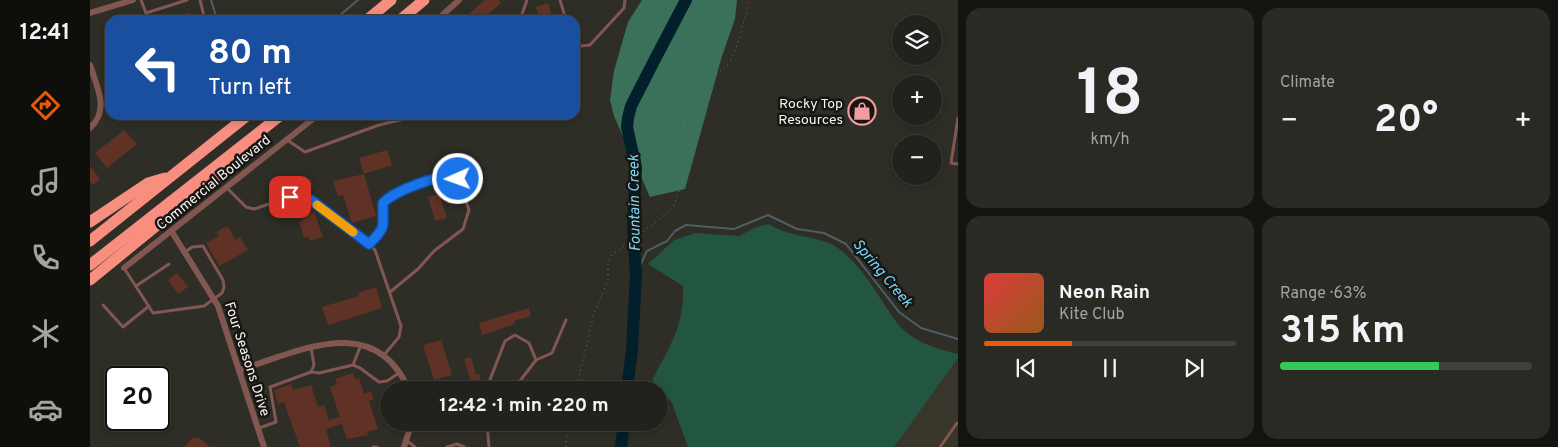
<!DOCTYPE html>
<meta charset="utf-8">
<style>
body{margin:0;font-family:Overpass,sans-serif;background:#2a2a25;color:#f1f3f6;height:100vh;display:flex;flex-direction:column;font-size:19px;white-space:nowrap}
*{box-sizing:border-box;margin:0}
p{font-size:16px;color:#a2a4a3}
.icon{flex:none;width:28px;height:28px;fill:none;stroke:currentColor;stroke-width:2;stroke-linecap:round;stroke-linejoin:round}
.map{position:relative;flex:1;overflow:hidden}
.panel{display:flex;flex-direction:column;gap:8px;padding:8px;background:#13130f;width:600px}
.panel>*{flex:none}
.banner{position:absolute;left:15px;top:15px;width:475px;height:105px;border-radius:15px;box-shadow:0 2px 8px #0003,0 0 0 1px #3f3f3b;background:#1a4fa0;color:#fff;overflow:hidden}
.tools{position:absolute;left:802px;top:15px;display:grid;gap:10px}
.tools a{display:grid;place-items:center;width:50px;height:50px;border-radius:50%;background:#22221c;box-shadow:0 2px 8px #0003,0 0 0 1px #3f3f3b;font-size:25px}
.speed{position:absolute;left:15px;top:366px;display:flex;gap:10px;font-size:25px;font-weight:700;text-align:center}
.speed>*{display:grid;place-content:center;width:65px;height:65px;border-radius:50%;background:#22221c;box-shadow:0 2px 8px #0003,0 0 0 1px #3f3f3b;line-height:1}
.speed .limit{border:2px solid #111;border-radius:8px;background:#fff;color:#111}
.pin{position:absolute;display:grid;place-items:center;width:42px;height:42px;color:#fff;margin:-21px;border-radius:10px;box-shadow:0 2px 8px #0006}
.me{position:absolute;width:55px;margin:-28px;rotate:268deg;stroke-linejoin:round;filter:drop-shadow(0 0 4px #0008)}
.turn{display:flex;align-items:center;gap:18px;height:105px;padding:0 20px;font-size:22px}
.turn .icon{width:65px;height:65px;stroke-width:2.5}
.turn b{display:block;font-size:35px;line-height:42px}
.big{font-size:38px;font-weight:700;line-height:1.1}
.panel .card{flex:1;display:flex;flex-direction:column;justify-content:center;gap:8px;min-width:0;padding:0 18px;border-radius:15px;background:#2a2a25}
.panel .dial{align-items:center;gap:0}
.dial b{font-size:65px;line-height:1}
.song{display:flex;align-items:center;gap:15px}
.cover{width:60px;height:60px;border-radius:8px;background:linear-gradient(135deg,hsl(0 70% 55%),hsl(30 70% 35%))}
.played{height:5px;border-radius:2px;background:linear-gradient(90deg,#ea580c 35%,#3f3f3b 35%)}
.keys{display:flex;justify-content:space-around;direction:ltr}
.heat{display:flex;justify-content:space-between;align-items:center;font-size:28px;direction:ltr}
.charge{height:8px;border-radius:4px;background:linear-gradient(90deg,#34c759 63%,#3f3f3b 0)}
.panel .tiles{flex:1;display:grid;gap:8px;grid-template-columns:repeat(2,1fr)}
.trip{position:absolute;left:290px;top:381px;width:288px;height:50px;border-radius:25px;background:#22221c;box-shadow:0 2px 8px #0003,0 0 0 1px #3f3f3b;font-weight:700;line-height:50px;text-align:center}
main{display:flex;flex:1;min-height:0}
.menu{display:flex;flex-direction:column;width:90px;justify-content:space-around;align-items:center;background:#0e0e0b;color:#a2a4a3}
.menu .icon{width:35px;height:35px}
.menu .selected{color:#ea580c}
.menu b{font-size:22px;color:#f1f3f6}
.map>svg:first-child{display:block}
.built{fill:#38362a}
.green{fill:#235641}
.forest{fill:#3b715a}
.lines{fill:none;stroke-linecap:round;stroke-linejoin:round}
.stream{stroke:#4a6066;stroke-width:2}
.river{stroke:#01202b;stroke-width:12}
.building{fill:#603226}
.path{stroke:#706f69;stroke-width:1;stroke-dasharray:1 4;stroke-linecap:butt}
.lane{stroke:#825751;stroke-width:3}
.street{stroke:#825751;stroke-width:6}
.highway{stroke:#f78e7f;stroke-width:11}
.route-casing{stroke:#114b97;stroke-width:12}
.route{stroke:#1a73e8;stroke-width:9}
.slow{stroke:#f59e0b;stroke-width:9}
.labels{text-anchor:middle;stroke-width:5;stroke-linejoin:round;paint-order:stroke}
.poi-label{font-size:14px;fill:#f5f4f0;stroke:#161512;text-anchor:end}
.street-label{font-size:14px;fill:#f5f4f0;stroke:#161512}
.water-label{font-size:15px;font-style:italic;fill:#7cd6f9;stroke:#161512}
</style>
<main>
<nav class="menu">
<b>12:41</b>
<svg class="icon selected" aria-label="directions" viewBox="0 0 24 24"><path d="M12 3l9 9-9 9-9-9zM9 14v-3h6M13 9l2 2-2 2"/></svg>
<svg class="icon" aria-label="music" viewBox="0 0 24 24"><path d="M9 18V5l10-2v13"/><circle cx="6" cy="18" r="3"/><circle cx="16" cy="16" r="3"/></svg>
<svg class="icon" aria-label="phone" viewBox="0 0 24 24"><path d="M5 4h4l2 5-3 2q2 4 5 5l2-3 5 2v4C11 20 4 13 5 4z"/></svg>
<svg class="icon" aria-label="climate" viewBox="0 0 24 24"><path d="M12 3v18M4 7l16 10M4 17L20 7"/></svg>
<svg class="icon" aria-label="car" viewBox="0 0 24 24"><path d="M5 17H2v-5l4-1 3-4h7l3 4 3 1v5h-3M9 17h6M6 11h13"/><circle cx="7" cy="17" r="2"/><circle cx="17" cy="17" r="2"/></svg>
</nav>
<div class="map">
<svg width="868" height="447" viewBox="0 0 868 447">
<rect width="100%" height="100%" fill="#2e2d26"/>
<!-- built -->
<polygon class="built" points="868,358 868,447 804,447"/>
<!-- green -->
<path class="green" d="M679 224C700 238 731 236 748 248 774 267 788 297 807 323 821 341 847 349 868 354V358L804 447H598L582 403 562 380C579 348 595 324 593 286L558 264 584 240 606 233 649 236 664 228Z"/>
<!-- forest -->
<polygon class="forest" points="552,0 647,0 645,19 632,56 595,189 560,197 524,116 520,100 524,71 538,22"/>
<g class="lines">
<!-- stream -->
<g class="stream">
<polyline points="121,0 127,20"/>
<polyline points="244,20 268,0"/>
<polyline points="546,274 557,251 577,241 585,231 596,225 644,229 678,215 707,229 734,233 756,244 809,312 831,328 868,339"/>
</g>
<!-- river -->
<g class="river">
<polyline points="537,390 542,350 546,274 543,228 546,168 537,127 538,118 541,106 564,61 596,0"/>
<polyline points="531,447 534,422"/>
</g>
</g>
<!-- building -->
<g class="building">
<polygon points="395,0 409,0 411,3 391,20 372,20"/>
<polygon points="458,3 463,20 449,20 446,7"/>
<polygon points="99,12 102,20 77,20 77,19"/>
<polygon points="34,130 47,144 17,168 5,153"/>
<polygon points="297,150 302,165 274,174 269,158"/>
<polygon points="0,166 10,179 3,185 0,181"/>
<polygon points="274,174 286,216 262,223 253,195 248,196 243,181"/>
<polygon points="217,179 221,180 223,186 207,189 205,183"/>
<polygon points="349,194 357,218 345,221 338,197"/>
<polygon points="198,204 199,211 181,215 180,212"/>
<polygon points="224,212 233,237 220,241 218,237 214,238 209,222 213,220 212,216"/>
<polygon points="138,226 145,240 150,237 158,250 129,266 116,243 129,236 126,232"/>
<polygon points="87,273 98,287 88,294 78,280"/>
<polygon points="286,287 292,308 238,325 232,307 269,296 268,293"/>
<polygon points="439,308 441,316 424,321 425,324 392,335 389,323"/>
<polygon points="351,340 362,375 344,380 333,345"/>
<polygon points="381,357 386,375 389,374 393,385 383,389 374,359"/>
<polygon points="263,373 265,379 269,378 274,394 281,391 284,399 279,401 288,429 277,432 278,435 257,439 252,424 236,429 241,447 210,447 194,402 188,404 184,390 201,384 203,390 221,385 228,407 234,405 239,420 250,417 240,387 247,384 245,379"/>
<polygon points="103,437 106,439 108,437 120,447 94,447"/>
</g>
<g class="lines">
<!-- path -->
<g class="path">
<polyline points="486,390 504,313 518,280 518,262 521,256 576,214 583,207 592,184 594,112 615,85 640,62 647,45 660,0"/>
<polyline points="476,447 478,422"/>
</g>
<!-- lane -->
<g class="lane">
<polyline points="51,0 56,13 97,0"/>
<polyline points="110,0 115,20"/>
<polyline points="470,0 476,20"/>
<polyline points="56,13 59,20"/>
<polyline points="430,20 437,0"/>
<polyline points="485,41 491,46 500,45 534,8 535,0"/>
<polyline points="868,118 861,163 868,164"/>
<polyline points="197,140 215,152 289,125 332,115"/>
<polyline points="137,188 156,207 164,209 200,197 221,200 279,244 285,250 311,326 309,337 294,355"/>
<path d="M279 244C300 225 292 227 293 203 304 191 354 171 368 179L379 210 373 229 344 251 328 269 300 292"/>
<polyline points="34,268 63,313 114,306 132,293 134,287 133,280 113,246 102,247 94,253"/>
<polyline points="46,286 79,264"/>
<polyline points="13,305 33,327 59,306"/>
<polyline points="446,360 462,353 476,320"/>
<polyline points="263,365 270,368 289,382 297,381 309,373"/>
<polyline points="221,372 229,373 263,365 271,345"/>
<polyline points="396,390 415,341 425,335 439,343 446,360 423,390"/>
<polyline points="397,422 399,447"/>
<polyline points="169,428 186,422 180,387 221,372 224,365 221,347"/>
<polyline points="317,441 325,447"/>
<polyline points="283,447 287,447"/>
<polyline points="357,447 367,444 374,447"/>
<polyline points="850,447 867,423"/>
</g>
<!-- street -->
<g class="street">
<polyline points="0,13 43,0"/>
<polyline points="347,20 369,0"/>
<path d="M0 65C7 87 20 110 0 128"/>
<polyline points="82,232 128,306 174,447"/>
<polyline points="34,268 228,115"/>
<path d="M149 370C210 351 285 311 319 390"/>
<polyline points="314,447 322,422"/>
</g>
<!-- highway -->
<g class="highway">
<polyline points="277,20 301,0"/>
<polyline points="310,20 334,0"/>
<polyline points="0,222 58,183 75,178"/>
<polyline points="0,241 158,115"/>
<polyline points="0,265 191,115"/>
<polyline points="0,280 148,159 159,147"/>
</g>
</g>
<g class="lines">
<!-- route casing -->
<g class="route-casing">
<path id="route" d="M200 197 221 200 279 244C298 226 292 226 293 203 304 191 354 171 368 179"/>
</g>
<!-- route -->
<use href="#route" class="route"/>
<!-- slow -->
<polyline class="slow" points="227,205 263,232"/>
</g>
<!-- icons -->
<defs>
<g id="shop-ring" transform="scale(1.4375)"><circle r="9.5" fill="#161512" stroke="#f49b9f" stroke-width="1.5"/><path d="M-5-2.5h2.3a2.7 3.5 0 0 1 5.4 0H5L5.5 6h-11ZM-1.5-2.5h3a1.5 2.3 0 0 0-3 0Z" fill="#f49b9f"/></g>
</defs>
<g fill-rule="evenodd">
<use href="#shop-ring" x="772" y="111"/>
</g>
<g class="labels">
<!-- poi labels -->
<g class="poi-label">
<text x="753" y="108">Rocky Top<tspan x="753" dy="16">Resources</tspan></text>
</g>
<!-- street labels -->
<g class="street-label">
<text transform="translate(123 182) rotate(-39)" y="5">Commercial Boulevard</text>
<text transform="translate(158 359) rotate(72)" y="5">Four Seasons Drive</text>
</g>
<!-- water labels -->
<g class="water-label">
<text transform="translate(544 203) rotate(-91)" y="5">Fountain Creek</text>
<text transform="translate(793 273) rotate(50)" y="5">Spring Creek</text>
</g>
</g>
</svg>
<div class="tools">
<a><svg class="icon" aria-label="layers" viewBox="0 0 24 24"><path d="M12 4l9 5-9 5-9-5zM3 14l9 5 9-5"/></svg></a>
<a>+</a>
<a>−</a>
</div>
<div class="speed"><div class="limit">20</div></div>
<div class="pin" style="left:200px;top:197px;background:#d93025"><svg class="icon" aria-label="arrive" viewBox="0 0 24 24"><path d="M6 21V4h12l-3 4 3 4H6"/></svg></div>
<svg class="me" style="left:368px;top:179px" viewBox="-20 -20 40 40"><circle r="17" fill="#1a73e8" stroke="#fff" stroke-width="3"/><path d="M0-11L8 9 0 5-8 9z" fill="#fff"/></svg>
<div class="trip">12:42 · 1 min · 220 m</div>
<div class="banner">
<div class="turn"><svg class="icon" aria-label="left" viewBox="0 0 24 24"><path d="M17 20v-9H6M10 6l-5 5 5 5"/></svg><div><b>80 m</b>Turn left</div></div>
</div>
</div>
<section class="panel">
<div class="tiles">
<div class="card dial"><b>18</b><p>km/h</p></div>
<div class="card"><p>Climate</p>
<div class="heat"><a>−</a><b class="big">20°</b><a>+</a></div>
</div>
<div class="card">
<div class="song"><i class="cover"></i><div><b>Neon Rain</b><p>Kite Club</p></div></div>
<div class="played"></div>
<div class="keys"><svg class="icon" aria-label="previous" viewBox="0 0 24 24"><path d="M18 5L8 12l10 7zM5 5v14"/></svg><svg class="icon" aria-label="pause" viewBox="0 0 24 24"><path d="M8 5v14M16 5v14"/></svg><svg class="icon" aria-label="next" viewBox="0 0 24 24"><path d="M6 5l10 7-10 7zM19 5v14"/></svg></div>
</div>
<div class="card"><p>Range · 63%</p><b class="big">315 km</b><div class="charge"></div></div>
</div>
</section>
</main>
